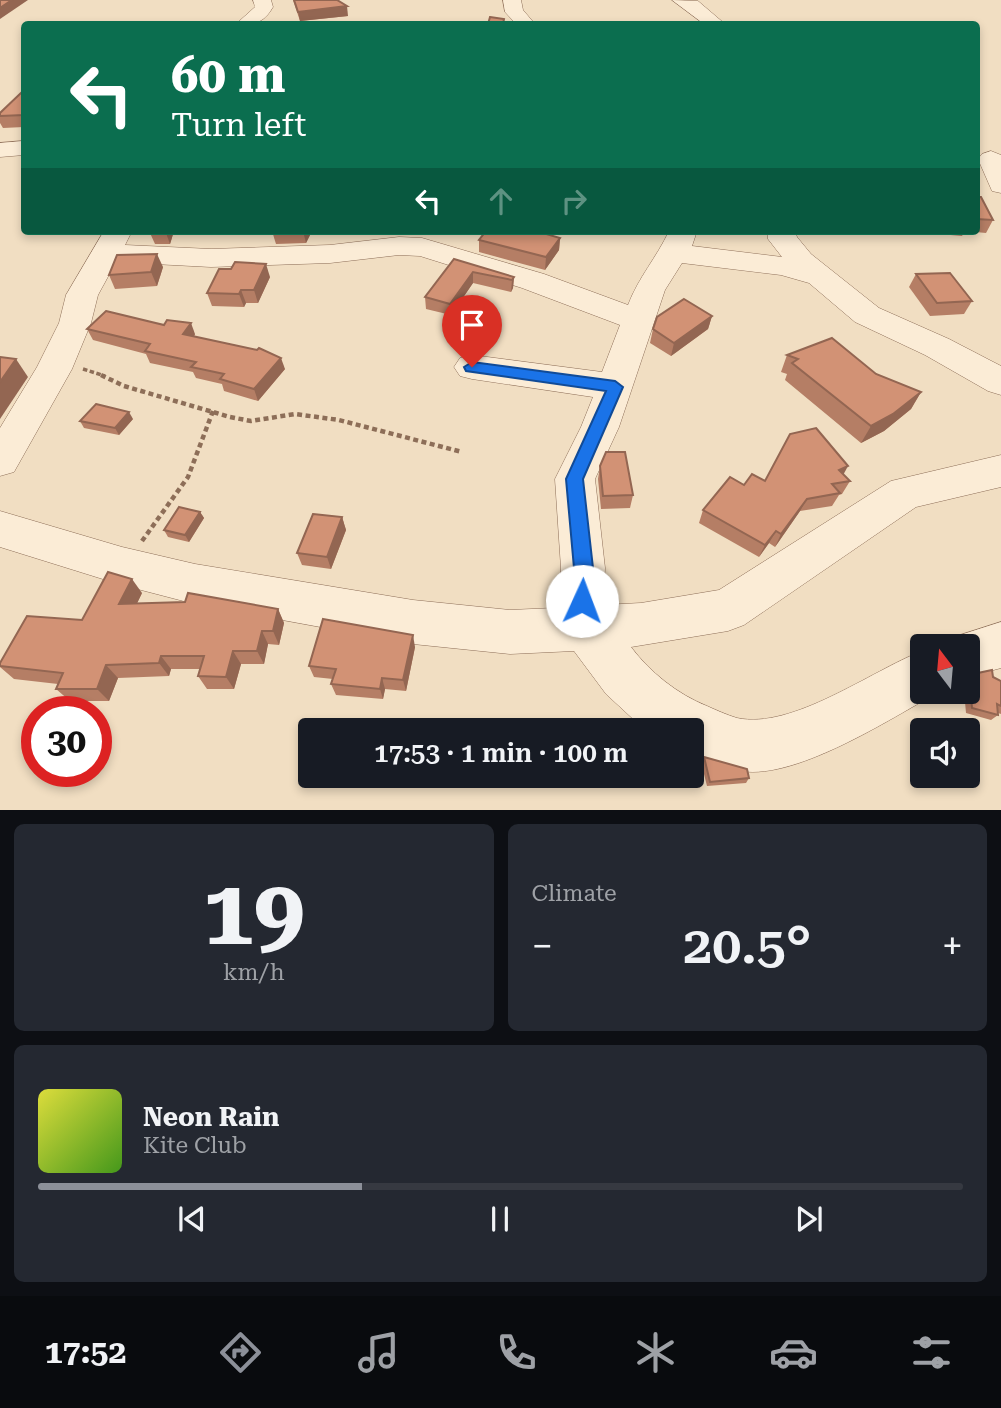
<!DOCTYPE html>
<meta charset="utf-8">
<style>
body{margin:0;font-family:"Roboto Serif",serif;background:#242831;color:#f1f3f6;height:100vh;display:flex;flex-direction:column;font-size:26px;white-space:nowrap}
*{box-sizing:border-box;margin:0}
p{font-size:23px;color:#9ea1a6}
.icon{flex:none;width:38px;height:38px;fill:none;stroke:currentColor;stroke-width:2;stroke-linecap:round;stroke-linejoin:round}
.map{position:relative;height:810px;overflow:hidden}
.sheet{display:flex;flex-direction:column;gap:14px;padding:14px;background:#0d0f14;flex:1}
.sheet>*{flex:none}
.hud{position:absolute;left:21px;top:21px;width:959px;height:214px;border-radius:7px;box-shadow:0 4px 10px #0003;background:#0b6e4f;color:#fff;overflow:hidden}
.needle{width:46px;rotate:344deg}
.buttons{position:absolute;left:910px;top:634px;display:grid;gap:14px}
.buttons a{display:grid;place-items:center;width:70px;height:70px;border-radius:7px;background:#171b24;box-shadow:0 4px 10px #0003;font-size:35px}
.speed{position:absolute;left:21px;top:696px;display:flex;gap:14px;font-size:35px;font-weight:700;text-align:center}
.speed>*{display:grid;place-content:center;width:91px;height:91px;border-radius:50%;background:#171b24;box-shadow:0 4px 10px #0003;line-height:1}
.speed .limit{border:10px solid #d22;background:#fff;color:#111}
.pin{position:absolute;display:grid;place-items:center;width:60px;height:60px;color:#fff;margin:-72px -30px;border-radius:50% 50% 50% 0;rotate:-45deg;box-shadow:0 0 7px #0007}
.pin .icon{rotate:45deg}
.me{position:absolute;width:77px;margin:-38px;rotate:2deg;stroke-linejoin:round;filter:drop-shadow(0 0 5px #0008)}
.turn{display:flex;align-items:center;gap:24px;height:147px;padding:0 35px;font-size:32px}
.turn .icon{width:91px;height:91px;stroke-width:2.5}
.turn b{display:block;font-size:49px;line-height:60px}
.lanes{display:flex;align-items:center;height:66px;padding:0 35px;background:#0003;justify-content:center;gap:35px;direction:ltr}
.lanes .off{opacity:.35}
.big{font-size:52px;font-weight:600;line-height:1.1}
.sheet .card{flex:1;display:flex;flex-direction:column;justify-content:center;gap:10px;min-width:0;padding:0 24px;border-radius:10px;background:#242831}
.sheet .dial{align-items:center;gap:0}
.dial b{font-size:91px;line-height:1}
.song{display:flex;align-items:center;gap:21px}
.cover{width:84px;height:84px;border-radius:10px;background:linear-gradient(135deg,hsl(60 70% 55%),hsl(100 70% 35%))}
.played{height:7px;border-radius:4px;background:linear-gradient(90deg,#8c9099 35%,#363941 35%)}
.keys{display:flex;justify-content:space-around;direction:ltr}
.heat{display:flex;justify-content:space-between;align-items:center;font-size:38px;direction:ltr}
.sheet .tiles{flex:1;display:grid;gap:14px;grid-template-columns:1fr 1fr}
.card:last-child{grid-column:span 2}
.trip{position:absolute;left:298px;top:718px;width:406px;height:70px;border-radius:7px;background:#171b24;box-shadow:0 4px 10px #0003;font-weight:600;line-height:70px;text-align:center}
.tab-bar{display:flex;height:112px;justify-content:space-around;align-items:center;background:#090b0e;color:#9ea1a6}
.tab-bar .icon{width:49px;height:49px}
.tab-bar .active{color:#8c9099}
.tab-bar b{font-size:32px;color:#f1f3f6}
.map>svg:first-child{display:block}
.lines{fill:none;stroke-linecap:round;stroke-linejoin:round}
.minor-casing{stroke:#8d6e58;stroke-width:1}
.path-far1{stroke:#8d6e58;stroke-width:3.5;stroke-dasharray:4.5 2.5;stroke-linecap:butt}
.path{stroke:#8d6e58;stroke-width:4.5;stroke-dasharray:5 3.5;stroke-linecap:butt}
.minor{fill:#fbecd6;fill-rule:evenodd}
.wall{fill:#b57e65}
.shaded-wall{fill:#936652}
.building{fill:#d29275;stroke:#936652;stroke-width:2}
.route{fill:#1a73e8;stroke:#114b97;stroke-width:2}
</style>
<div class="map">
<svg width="1001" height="810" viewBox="0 0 1001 810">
<rect width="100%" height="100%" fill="#f1dec2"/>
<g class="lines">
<!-- minor casing -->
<g class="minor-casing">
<g id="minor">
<path d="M253 0H271L273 7C263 24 255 24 236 24L255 7Z"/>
<polygon points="503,0 521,0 523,10 535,24 516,24 505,12"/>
<polygon points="672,0 698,1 725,24 704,24"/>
<polygon points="24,141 24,155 0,157 0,143"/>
<polygon points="991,151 1001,155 1001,193 992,191 978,159 982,154"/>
<path d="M104 231H132L125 245 211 249 330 245 399 237 422 238 544 274 628 305C638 278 657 257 669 231H697L692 246 782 257 768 239 767 231H795L797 237 811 254 879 308 949 339 1001 366V395L988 391 925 355 855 322 809 283 781 275 682 263 665 290 619 427 595 479 605 568 603 605 641 603 719 590 891 481 1001 455V487L916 507 744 625 728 631 631 647C650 672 677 694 707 706 716 710 727 715 737 718 792 730 871 671 922 651V691L939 692C891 718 791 784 736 770 721 766 706 757 691 751V730H645L606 694 574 651 510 654 413 644 195 604 122 585 0 547V511L122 547 195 564 413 600 510 610 554 608 559 599 561 568 555 479 581 427 593 397 472 379 460 376 454 367 460 358 472 355 602 372 620 325 522 288 420 256 399 255 330 263 211 267 116 262 98 295 91 323 72 369 14 472 0 476V428L37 367 59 323 66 295Z"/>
<polygon points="1001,622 1001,668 968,677 968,646 947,646 951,638"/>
</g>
</g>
<!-- path-far1 -->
<polyline class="path-far1" points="83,369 105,376"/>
<!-- path -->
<g class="path">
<polyline points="101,375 124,386 230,417 251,421 295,414 339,420 462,452"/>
<polyline points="142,541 188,477 213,411"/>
</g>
<!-- minor -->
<use href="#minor" class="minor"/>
</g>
<!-- wall -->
<g class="wall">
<polygon points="293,0 337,0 348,16 300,21"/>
<polygon points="24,90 24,127 3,128 0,123 0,113"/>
<polygon points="976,197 993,220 986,233 965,231 962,236 939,234 938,231 976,231"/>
<polygon points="174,231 170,244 155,244 150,233"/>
<polygon points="272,231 312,231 306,243 276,244"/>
<polygon points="486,231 555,231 552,236 560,238 559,250 545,270 479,252 479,240"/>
<polygon points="454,259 514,277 513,288 511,292 473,283 451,315 426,309 425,297"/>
<polygon points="163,267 157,286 115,289 109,275"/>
<polygon points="916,274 972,301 964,314 930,316 909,287"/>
<polygon points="270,277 258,303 246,303 244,307 212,306 207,293"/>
<polygon points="712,316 708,329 671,356 650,343 653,329"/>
<polygon points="87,329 195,334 194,337 285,369 258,401 224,391 222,384 196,378 193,372 150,363 146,354 93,340"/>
<polygon points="787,355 876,374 921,392 911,409 884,431 861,443 785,380 787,374 781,372"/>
<polygon points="133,419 119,435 84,428 80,421"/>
<polygon points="600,466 633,495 630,508 601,509 598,479"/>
<polygon points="843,475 850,481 842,494 839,495 832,506 800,511 775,547 769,543 759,557 699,523 703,510 744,485 765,481"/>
<polygon points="200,512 204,518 189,542 168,537 164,530"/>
<polygon points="342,517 346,530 331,569 302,565 297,553"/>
<polygon points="142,593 137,603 278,609 284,623 279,645 268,644 264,664 241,664 234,689 207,689 198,676 200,669 171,669 169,676 118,678 109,701 70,701 56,689 58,684 14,679 0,667 0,663 82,620"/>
<polygon points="415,647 406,691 385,689 383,699 336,695 331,684 333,679 314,677 309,666"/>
<polygon points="968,664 973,674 993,677 1001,681 1001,714 998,713 998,715 991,720 966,713 964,691 968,691"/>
<polygon points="704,757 749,778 746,783 707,786 701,762"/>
</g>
<!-- shaded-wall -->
<g class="shaded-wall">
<polygon points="12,0 28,0 0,19 0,8"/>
<polygon points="347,6 348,16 300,21 298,12"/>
<polygon points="167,231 174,231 170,244 166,233"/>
<polygon points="303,231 312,231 306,243"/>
<polygon points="548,231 555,231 545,246 546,234"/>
<polygon points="560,238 559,250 545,270 546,257"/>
<polygon points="157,254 163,267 157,286 151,272"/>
<polygon points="266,264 270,277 258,303 254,290"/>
<polygon points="473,272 473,283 451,315 450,304"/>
<polygon points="514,277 513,288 511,292 512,280"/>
<polygon points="241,290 246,303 244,307 239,294"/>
<polygon points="712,316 708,329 671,356 674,343"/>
<polygon points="191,323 195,334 188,346 183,334"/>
<polygon points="281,358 285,369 258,401 254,389"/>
<polygon points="16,359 28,377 0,419 0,382"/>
<polygon points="921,392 911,409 884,431 861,443 871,426"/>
<polygon points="129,412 133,419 119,435 115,428"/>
<polygon points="848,466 841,479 839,470"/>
<polygon points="807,499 800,511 775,547 781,534"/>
<polygon points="200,512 204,518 189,542 185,535"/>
<polygon points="342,517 346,530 331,569 327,557"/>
<polygon points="776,531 769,543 759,557 765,545"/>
<polygon points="132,579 142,593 130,618 119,604"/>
<polygon points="278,609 284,623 279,645 273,631"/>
<polygon points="262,631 268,644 264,664 257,651"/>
<polygon points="413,635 415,647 406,691 403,680"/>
<polygon points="233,651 241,664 234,689 226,677"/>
<polygon points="161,656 171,669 169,676 159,663"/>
<polygon points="106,665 118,678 109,701 97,689"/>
<polygon points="382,678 385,689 383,699 380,689"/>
</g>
<!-- building -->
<g class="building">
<polygon points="0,0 12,0 0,8"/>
<polygon points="294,0 337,0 347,6 298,12"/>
<polygon points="490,17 504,19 503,24 488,24"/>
<polygon points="24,90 24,115 0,116 0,113"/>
<polygon points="976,197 981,197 993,220 976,219"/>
<polygon points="150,231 167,231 166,233 150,233"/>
<polygon points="486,231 548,231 546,234 560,238 546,257 479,240"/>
<polygon points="157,254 151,272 109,275 117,255"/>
<polygon points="454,259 514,277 512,280 473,272 450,304 425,297"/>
<polygon points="235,262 266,264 254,290 241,290 239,294 207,293 219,269 231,269"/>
<polygon points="950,273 972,301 937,303 916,274"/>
<polygon points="684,299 712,316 674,343 653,329 657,317"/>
<polygon points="106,311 164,325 167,320 191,323 183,334 257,350 259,348 281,358 254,389 220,379 224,374 191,367 196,362 145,351 150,344 87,329"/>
<polygon points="832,338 876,374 921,392 893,414 871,426 792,363 798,359 787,355"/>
<polygon points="0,357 16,359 0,382"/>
<polygon points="96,404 129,412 115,428 80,421"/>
<polygon points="816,428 848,466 839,470 850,481 832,484 840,493 807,499 781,534 776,531 765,545 703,510 730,477 744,485 752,474 765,481 790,434"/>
<polygon points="606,452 625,452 633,495 603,496 600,466"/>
<polygon points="179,507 200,512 185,535 164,530"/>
<polygon points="313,514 342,517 327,557 297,553"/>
<polygon points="108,572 132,579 119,604 185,602 188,593 278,609 273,631 262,631 257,651 233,651 226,677 198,676 204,656 161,656 159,663 106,665 97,689 56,689 63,673 0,666 0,663 27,616 82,620"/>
<polygon points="323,619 413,635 403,680 382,678 380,689 331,684 336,669 309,666"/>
<polygon points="968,664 971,665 973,674 992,670 993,677 1001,681 1001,706 997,704 998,715 972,708"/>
<polygon points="704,757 747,769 749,778 710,782"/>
</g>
<!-- route -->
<polygon class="route" points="472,362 615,381 623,387 583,479 593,568 592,601 589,608 582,610 575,608 572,601 574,568 566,479 606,391 466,371 464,367"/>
</svg>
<div class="buttons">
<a><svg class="needle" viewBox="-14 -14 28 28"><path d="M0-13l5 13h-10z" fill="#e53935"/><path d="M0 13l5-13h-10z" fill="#9ea1a6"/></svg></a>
<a><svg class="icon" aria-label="sound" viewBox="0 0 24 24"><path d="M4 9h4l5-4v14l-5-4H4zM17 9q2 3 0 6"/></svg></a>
</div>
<div class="speed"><div class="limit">30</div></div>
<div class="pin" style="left:472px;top:367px;background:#d93025"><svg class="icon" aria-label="arrive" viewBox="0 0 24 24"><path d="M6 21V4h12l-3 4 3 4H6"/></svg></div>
<svg class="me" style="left:582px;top:601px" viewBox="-20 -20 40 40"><circle r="19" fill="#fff"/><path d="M0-13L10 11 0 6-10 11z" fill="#1a73e8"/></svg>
<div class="trip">17:53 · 1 min · 100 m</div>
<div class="hud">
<div class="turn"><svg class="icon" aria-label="left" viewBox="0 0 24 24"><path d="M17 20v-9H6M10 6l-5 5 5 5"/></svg><div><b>60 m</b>Turn left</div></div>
<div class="lanes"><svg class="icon" aria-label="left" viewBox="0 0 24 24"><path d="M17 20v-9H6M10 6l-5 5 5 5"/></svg><svg class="icon off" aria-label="ahead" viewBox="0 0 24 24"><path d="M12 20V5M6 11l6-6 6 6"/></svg><svg class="icon off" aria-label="right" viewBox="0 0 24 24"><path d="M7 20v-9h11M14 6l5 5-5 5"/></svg></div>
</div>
</div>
<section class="sheet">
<div class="tiles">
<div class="card dial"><b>19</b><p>km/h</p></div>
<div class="card"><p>Climate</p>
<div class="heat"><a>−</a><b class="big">20.5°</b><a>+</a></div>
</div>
<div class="card">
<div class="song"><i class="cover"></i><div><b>Neon Rain</b><p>Kite Club</p></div></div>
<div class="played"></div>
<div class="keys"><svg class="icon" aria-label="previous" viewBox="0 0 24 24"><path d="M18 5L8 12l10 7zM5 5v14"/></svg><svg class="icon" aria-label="pause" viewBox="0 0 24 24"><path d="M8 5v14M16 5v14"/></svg><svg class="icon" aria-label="next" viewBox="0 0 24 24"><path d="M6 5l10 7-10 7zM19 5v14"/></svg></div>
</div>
</div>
</section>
<nav class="tab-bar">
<b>17:52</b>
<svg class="icon active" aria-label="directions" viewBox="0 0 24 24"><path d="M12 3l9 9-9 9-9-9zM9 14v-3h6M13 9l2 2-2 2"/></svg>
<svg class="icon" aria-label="music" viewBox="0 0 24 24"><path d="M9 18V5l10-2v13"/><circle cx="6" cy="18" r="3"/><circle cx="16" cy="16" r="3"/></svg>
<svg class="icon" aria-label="phone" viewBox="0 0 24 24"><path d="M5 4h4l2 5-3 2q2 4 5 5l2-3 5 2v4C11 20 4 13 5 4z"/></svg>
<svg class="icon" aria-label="climate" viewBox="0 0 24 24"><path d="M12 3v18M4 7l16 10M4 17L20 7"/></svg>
<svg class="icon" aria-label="car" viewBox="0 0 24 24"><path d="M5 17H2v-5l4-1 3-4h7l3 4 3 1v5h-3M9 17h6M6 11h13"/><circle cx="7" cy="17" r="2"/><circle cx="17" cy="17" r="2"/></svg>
<svg class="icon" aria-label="filters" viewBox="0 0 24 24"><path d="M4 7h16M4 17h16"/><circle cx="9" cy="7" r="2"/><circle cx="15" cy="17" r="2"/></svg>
</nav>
